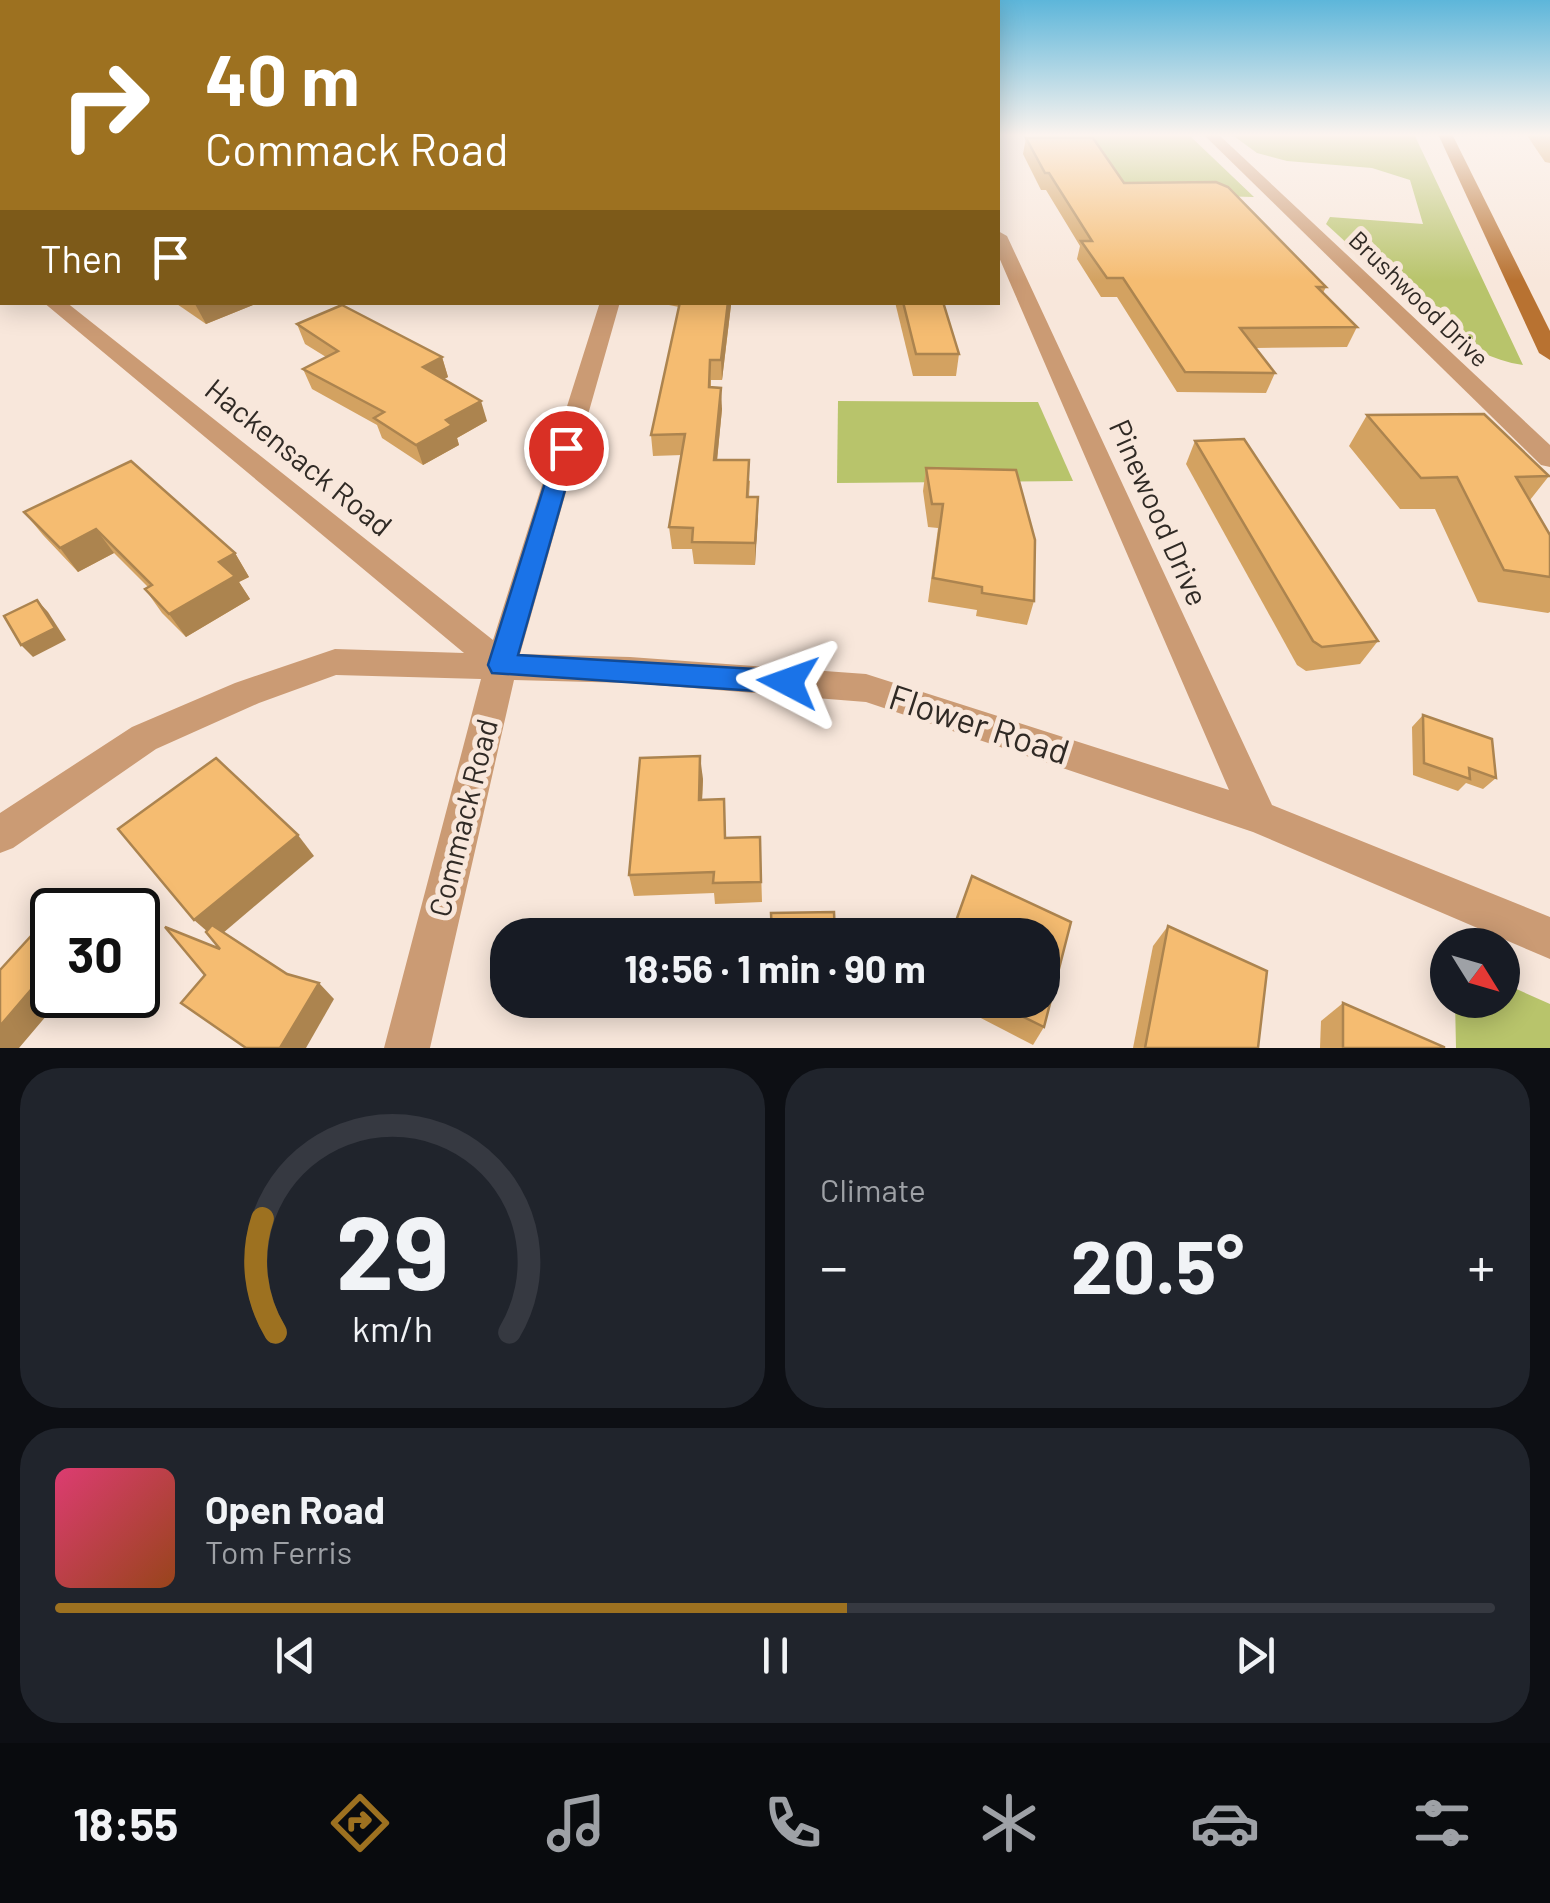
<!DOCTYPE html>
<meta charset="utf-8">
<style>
body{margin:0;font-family:Barlow,sans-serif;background:#20242c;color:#f1f3f6;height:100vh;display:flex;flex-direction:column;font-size:38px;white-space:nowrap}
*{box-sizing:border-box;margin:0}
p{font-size:32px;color:#9ea1a6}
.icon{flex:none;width:55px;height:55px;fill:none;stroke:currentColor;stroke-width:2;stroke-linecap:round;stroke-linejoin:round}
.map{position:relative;height:1048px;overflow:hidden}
.details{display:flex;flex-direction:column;gap:20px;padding:20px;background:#0d0f14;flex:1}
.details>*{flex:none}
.guide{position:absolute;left:0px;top:0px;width:1000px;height:305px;box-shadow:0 5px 25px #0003;background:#9d7120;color:#fff;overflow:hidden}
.needle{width:65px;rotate:127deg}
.tools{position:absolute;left:1430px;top:928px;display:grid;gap:20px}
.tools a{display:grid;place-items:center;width:90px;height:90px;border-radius:50%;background:#171b24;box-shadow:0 5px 25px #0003;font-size:50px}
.speed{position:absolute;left:30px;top:888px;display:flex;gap:20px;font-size:50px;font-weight:700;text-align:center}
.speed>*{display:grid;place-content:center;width:130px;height:130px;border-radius:50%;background:#171b24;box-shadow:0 5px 25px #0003;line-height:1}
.speed .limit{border:5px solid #111;border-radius:15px;background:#fff;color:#111}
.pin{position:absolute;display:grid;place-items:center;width:85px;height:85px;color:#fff;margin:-42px;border:5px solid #fff;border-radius:50%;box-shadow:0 2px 10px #0007}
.me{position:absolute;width:110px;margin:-55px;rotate:274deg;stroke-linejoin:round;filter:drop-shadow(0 0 8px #0008)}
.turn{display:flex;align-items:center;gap:35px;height:210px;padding:0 40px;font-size:45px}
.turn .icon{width:130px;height:130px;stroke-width:2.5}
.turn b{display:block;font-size:70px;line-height:85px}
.then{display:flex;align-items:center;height:95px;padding:0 40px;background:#0003;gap:20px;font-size:38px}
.big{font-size:75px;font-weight:700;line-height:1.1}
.details .widget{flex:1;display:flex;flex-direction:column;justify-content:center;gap:15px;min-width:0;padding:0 35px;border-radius:40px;background:#20242c}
.details .dial{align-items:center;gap:0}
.dial svg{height:260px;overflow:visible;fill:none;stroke:#363941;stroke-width:7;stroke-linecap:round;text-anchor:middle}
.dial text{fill:#f1f3f6;stroke:none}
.song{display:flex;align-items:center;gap:30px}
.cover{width:120px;height:120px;border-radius:15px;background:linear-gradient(135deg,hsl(340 70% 55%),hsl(20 70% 35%))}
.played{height:10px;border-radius:5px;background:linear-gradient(90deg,#9d7120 55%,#363941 55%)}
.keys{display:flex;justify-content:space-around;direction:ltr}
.heat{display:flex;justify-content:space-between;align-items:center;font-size:55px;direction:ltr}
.details .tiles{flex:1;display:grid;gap:20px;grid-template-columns:1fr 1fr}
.widget:last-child{grid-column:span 2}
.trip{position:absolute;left:490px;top:918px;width:570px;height:100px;border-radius:40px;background:#171b24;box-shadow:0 5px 25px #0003;font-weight:700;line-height:100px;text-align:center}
.dock{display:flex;height:160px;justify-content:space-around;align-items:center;background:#090b0e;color:#9ea1a6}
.dock .icon{width:70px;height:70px}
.dock .active{color:#9d7120}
.dock b{font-size:45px;color:#f1f3f6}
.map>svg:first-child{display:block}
.forest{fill:#b8c46b}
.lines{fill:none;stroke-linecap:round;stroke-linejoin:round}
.minor{fill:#cb9b74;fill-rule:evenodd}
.secondary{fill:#b87231;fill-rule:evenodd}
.wall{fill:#d3a261}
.shaded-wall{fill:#ac844f}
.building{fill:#f5bc71;stroke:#ac844f;stroke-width:2.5}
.route{fill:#1a73e8;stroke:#114b97;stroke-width:2.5}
.labels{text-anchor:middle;stroke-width:10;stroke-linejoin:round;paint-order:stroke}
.far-street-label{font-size:25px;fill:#302a25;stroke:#f8e7db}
.street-label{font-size:30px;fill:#302a25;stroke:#f8e7db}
.near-street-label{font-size:35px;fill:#302a25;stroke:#f8e7db}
</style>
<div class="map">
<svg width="1550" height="1048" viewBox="0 0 1550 1048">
<rect width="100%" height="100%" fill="#f8e7db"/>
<!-- forest -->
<g class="forest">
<polygon points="1011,134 1189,135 1254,197 1132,194 1058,139"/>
<path d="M1231 134H1414L1523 365C1449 355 1381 273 1326 224L1330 217 1423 224 1410 180 1372 168 1287 161 1257 153Z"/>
<polygon points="838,401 1038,402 1073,481 837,483"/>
<polygon points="1503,983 1550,1004 1550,1048 1456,1048 1455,1000 1502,1000"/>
</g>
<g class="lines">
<!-- minor -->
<g class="minor">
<polygon points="1203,134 1218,134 1550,445 1550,467 1541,465"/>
<polygon points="998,231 1007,236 1272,805 1550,917 1550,959 1253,832 866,702 630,683 514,680 430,1048 384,1048 481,679 336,675 259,703 156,749 13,848 0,853 0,813 132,727 235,683 335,649 464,653 43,302 66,302 493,640 600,302 620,302 520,654 630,657 866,674 1229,790 998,255"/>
<polygon points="0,254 2,255 2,268 0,267"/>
</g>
<!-- secondary -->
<polygon class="secondary" points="1438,134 1452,134 1550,331 1550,360 1539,353"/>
</g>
<!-- wall -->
<g class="wall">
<polygon points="1526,134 1550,134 1550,163 1545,162"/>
<polygon points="1026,138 1124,183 1326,287 1323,293 1357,327 1347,347 1255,348 1275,373 1266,393 1177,392 1117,297 1101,297 1077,259 1080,246 1046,190 1041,190 1023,154"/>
<polygon points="174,302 252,302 253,305 206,324"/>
<polygon points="669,302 738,302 738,305 731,305 722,380 711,380 711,387 722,409 717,460 750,481 749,497 758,497 755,565 694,564 692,549 672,549 669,527 682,455 653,456 651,435 679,307 669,305"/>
<polygon points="895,302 943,302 959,354 956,376 913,376"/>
<polygon points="297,324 442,357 448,377 444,379 487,421 457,438 459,445 423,465 382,438 377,425 312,389 303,369 326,357 305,344"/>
<polygon points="1367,415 1549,476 1530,500 1550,535 1550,612 1548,613 1478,602 1435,509 1400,509 1349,446"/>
<polygon points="1195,441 1378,641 1360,664 1306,671 1297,665 1186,464"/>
<polygon points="926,468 1034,601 1027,625 976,616 977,610 928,602 938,528 928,527 923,491"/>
<polygon points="24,512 235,553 249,577 239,582 250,599 186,637 162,613 145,589 148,587 114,553 78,572 43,535"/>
<polygon points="1423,715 1496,778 1483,789 1466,783 1458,791 1413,775 1412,727"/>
<polygon points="703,779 702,800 724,799 726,838 760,837 762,902 715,904 714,893 634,896 629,875"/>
<polygon points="1168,926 1258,1048 1133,1048 1153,946"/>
<polygon points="68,995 107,995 96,1007"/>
<polygon points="946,1000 1042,1000 1044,1027 1033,1045"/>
<polygon points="1343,1003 1444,1048 1320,1048 1321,1021"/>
</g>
<!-- shaded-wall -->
<g class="shaded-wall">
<polygon points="199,302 252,302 253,305 206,324 195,304"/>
<polygon points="728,302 731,302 731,305 722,380 721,360"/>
<polygon points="442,357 448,377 429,387 423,367"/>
<polygon points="721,388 722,409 715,481 714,460"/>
<polygon points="481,401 487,421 457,438 459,445 423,465 416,445 446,420"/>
<polygon points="758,497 758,518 755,565 755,543"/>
<polygon points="96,529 114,553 78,572 60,548"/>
<polygon points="235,553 249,577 239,582 250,599 186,637 169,614 219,562"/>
<polygon points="37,600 48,612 66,640 33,657 21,645"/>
<polygon points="700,756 703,779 701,822 699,800"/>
<polygon points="298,835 314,856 216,939 194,920"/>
<polygon points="138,917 157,933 138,957"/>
<polygon points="41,978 52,986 52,995 64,995 19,1048 0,1048 0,1026"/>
<polygon points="319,983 334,999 306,1048 280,1048"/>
<polygon points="78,995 107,995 96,1007"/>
</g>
<!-- building -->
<g class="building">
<polygon points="0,134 2,134 2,174 0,172"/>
<polygon points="1026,138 1093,138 1124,183 1216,182 1228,187 1326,287 1317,287 1357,327 1240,328 1275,373 1185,372 1123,278 1107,278 1081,241 1092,241 1049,173 1045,173"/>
<polygon points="680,302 728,302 721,360 710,360 709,387 721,388 714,460 749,460 747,497 758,497 755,543 692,542 693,528 669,527 685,434 651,435"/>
<polygon points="903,302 943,302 959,354 916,354"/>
<polygon points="342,305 442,357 423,367 481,401 446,420 452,425 416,445 374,418 384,412 303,369 338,351 297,324"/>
<polygon points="1484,414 1549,476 1516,477 1550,535 1550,577 1504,570 1457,477 1421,478 1367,415"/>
<polygon points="1244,439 1378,641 1322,647 1313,641 1195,441"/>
<polygon points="131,461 235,553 219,562 235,576 169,614 145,589 152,585 96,529 60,548 24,512"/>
<polygon points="926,468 1016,470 1035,540 1034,601 982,593 982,587 933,578 943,504 932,504"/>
<polygon points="37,600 55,628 21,645 4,616"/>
<polygon points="1423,715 1492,739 1496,778 1469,768 1470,779 1424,763"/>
<polygon points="700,756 699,800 724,799 725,838 760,837 761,882 713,883 714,872 629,875 640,758"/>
<polygon points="216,758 298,835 194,920 118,829"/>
<polygon points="972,876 1071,922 1044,1027 989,1000 1042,1000 1042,935 951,935"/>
<polygon points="73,891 120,910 56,910"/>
<polygon points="834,912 835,935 772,935 771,913"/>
<polygon points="52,913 52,983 41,978 0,1026 0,970"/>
<polygon points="212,925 287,974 319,983 280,1048 246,1048 181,1003 205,975 165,927 220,949 206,932"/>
<polygon points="1168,926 1267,971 1258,1048 1145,1048"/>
<polygon points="1343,1003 1444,1047 1444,1048 1343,1048"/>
</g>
<!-- sky -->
<linearGradient id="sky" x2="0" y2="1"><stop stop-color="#5db6da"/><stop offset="0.48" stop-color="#fcf4ef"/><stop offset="1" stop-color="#fcf4ef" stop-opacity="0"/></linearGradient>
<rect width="1550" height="281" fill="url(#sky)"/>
<!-- route -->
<polygon class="route" points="566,441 577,448 518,655 788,671 797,674 801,682 797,690 788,693 492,673 488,665 556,448"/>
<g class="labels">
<!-- far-street labels -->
<g class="far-street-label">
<text transform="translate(1419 299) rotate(44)" y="9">Brushwood Drive</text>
</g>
<!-- street labels -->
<g class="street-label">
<text transform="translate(298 458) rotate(39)" y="10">Hackensack Road</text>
<text transform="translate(1158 513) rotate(66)" y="10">Pinewood Drive</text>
<text transform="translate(464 818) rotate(-76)" y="10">Commack Road</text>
</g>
<!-- near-street labels -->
<g class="near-street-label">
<text transform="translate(979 725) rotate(18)" y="12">Flower Road</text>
</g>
</g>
</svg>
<div class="tools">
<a><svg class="needle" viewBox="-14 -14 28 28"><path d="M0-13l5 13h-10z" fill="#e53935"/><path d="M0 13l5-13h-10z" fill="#9ea1a6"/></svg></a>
</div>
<div class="speed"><div class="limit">30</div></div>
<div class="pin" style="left:566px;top:448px;background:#d93025"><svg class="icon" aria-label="arrive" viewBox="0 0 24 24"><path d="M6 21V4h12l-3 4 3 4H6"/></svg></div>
<svg class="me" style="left:788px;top:682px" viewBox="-20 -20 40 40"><path d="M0-17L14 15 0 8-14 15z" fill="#1a73e8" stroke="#fff" stroke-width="4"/></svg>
<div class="trip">18:56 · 1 min · 90 m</div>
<div class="guide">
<div class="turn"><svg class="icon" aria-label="right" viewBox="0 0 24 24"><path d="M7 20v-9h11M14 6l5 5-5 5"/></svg><div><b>40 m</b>Commack Road</div></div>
<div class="then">Then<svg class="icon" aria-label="arrive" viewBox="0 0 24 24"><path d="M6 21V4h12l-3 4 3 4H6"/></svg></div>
</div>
</div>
<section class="details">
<div class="tiles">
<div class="widget dial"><svg viewBox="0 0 100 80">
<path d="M14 69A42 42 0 1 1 86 69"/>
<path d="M14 69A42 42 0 0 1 10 34" stroke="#9d7120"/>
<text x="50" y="56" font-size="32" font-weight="700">29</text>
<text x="50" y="72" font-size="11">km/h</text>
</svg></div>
<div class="widget"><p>Climate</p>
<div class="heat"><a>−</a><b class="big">20.5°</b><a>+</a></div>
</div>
<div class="widget">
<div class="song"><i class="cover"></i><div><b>Open Road</b><p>Tom Ferris</p></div></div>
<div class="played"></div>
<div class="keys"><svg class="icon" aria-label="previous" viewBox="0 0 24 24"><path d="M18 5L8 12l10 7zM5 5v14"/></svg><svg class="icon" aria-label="pause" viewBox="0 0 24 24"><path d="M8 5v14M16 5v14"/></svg><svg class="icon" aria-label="next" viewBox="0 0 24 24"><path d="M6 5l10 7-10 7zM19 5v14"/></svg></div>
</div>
</div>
</section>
<nav class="dock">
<b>18:55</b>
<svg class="icon active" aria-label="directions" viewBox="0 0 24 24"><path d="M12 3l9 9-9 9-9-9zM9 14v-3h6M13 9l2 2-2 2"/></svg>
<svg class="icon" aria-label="music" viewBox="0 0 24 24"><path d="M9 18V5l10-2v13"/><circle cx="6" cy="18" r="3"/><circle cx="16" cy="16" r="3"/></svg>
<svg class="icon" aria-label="phone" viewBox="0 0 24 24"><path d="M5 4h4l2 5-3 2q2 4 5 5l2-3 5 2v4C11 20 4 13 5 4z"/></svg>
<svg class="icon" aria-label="climate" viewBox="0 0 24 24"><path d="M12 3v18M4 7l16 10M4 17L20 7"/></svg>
<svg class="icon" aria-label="car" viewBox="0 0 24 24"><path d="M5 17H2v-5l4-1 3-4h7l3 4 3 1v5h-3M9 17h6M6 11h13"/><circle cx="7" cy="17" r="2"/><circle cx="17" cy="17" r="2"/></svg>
<svg class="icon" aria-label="filters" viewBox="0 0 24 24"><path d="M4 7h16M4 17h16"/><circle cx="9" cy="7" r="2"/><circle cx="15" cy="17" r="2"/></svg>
</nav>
